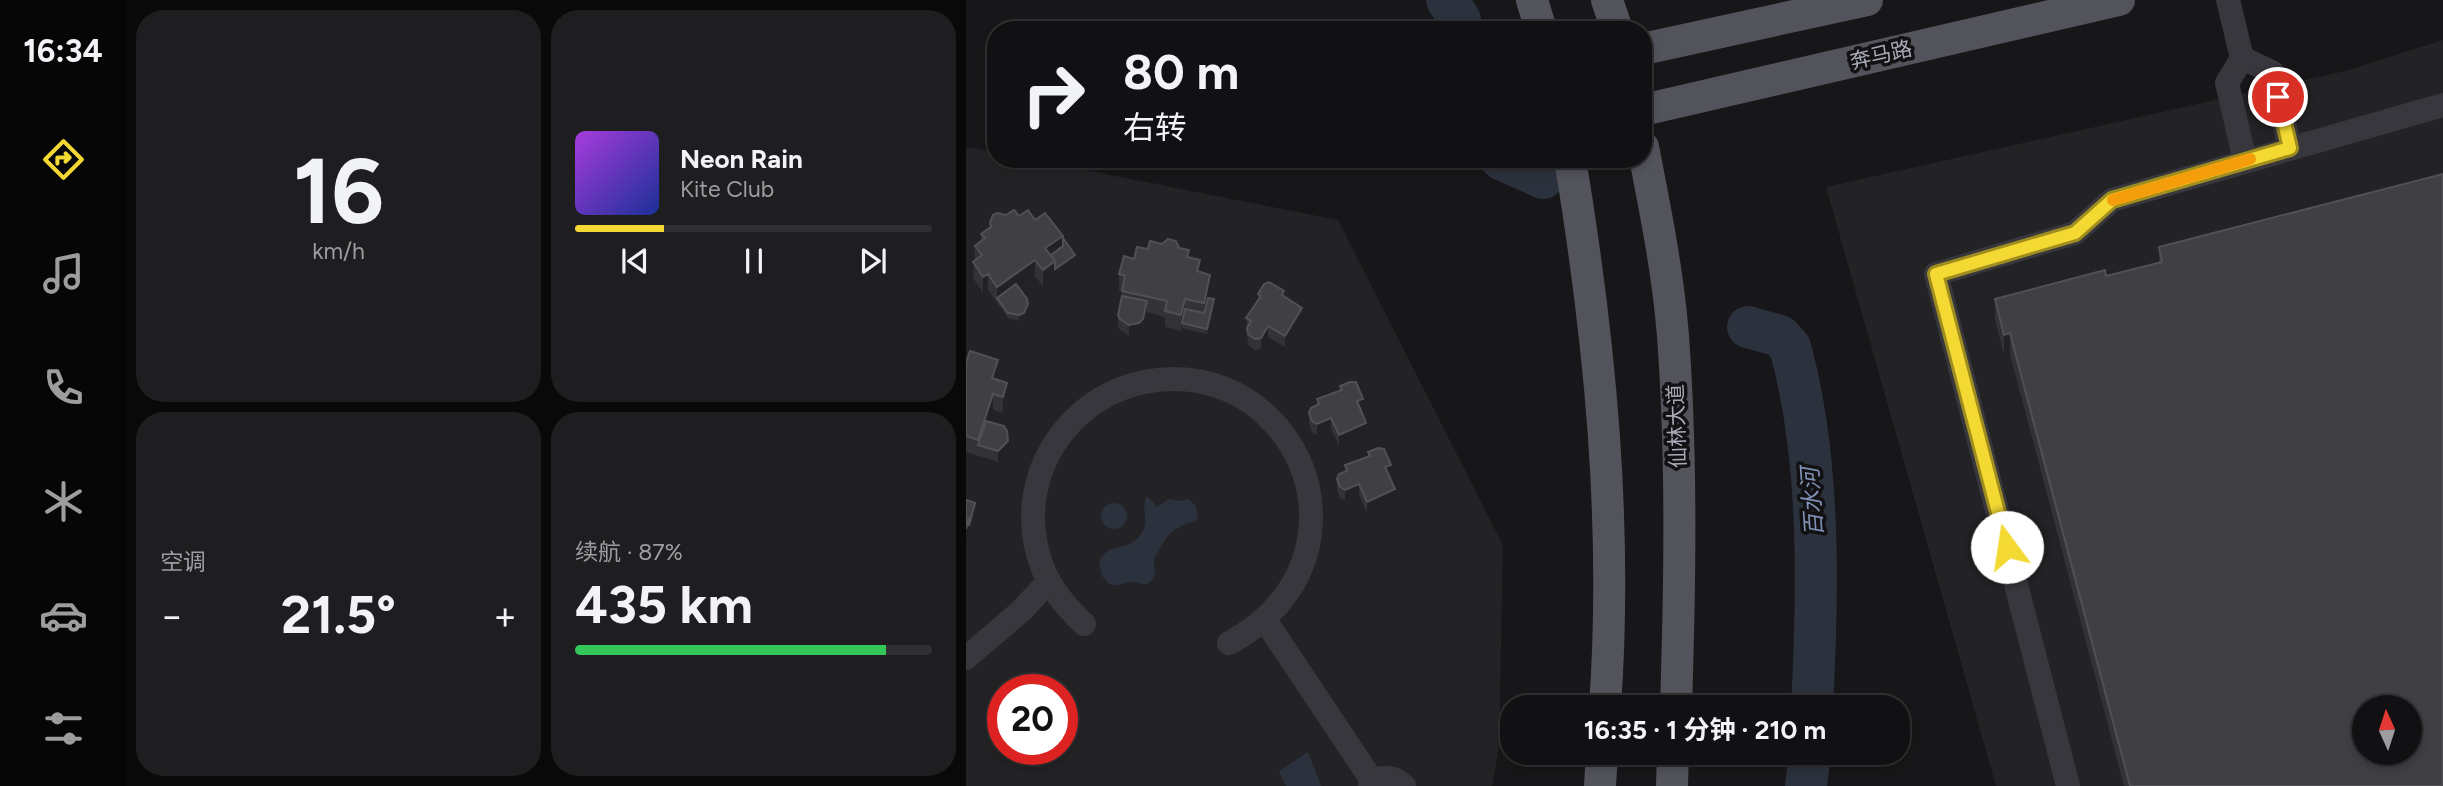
<!DOCTYPE html>
<html lang="zh">
<meta charset="utf-8">
<style>
body{margin:0;font-family:Figtree,"Noto Sans SC",sans-serif;background:#1e1e20;color:#f1f3f6;height:100vh;display:flex;flex-direction:column;font-size:26px;white-space:nowrap}
*{box-sizing:border-box;margin:0}
p{font-size:23px;color:#9c9d9f}
.icon{flex:none;width:38px;height:38px;fill:none;stroke:currentColor;stroke-width:2;stroke-linecap:round;stroke-linejoin:round}
.map{position:relative;flex:1;overflow:hidden}
.side{display:flex;flex-direction:column;gap:10px;padding:10px;background:#09090a;width:840px}
.side>*{flex:none}
.banner{position:absolute;left:21px;top:21px;width:665px;height:147px;border-radius:28px;box-shadow:0 4px 10px #0003,0 0 0 2px #303032;background:#111012;color:#f1f3f6;overflow:hidden}
.needle{width:46px;rotate:357deg}
.tools{position:absolute;left:1386px;top:695px;display:grid;gap:14px}
.tools a{display:grid;place-items:center;width:70px;height:70px;border-radius:50%;background:#111012;box-shadow:0 4px 10px #0003,0 0 0 2px #303032;font-size:35px}
.speed{position:absolute;left:21px;top:674px;display:flex;gap:14px;font-size:35px;font-weight:700;text-align:center}
.speed>*{display:grid;place-content:center;width:91px;height:91px;border-radius:50%;background:#111012;box-shadow:0 4px 10px #0003,0 0 0 2px #303032;line-height:1}
.speed .limit{border:10px solid #d22;background:#fff;color:#111}
.pin{position:absolute;display:grid;place-items:center;width:60px;height:60px;color:#fff;margin:-30px;border:4px solid #fff;border-radius:50%;box-shadow:0 2px 7px #0007}
.me{position:absolute;width:77px;margin:-38px;rotate:346deg;stroke-linejoin:round;filter:drop-shadow(0 0 5px #0008)}
.turn{display:flex;align-items:center;gap:24px;height:147px;padding:0 21px;font-size:32px}
.turn .icon{width:91px;height:91px;stroke-width:2.5}
.turn b{display:block;font-size:49px;line-height:60px}
.big{font-size:52px;font-weight:700;line-height:1.1}
.side .tile{flex:1;display:flex;flex-direction:column;justify-content:center;gap:10px;min-width:0;padding:0 24px;border-radius:28px;background:#1e1e20}
.side .dial{align-items:center;gap:0}
.dial b{font-size:91px;line-height:1}
.song{display:flex;align-items:center;gap:21px}
.cover{width:84px;height:84px;border-radius:10px;background:linear-gradient(135deg,hsl(280 70% 55%),hsl(230 70% 35%))}
.played{height:7px;border-radius:4px;background:linear-gradient(90deg,#f4d932 25%,#303032 25%)}
.keys{display:flex;justify-content:space-around;direction:ltr}
.heat{display:flex;justify-content:space-between;align-items:center;font-size:38px;direction:ltr}
.charge{height:10px;border-radius:5px;background:linear-gradient(90deg,#34c759 87%,#303032 0)}
.side .tiles{flex:1;display:grid;gap:10px;grid-template-columns:repeat(2,1fr)}
.trip{position:absolute;left:534px;top:695px;width:410px;height:70px;border-radius:28px;background:#111012;box-shadow:0 4px 10px #0003,0 0 0 2px #303032;font-weight:700;line-height:70px;text-align:center}
main{display:flex;flex:1;min-height:0}
.tab-bar{display:flex;flex-direction:column;width:126px;justify-content:space-around;align-items:center;background:#070607;color:#9c9d9f}
.tab-bar .icon{width:49px;height:49px}
.tab-bar .current{color:#f4d932}
.tab-bar b{font-size:32px;color:#f1f3f6}
.map>svg:first-child{display:block}
.built{fill:#232225;fill-rule:evenodd}
.water{fill:#2c323d}
.lines{fill:none;stroke-linecap:round;stroke-linejoin:round}
.river{stroke:#2c323d;stroke-width:42}
.minor{stroke:#37373d;stroke-width:24}
.major{stroke:#53535c;stroke-width:32}
.wall{fill:#333236}
.shaded-wall{fill:#222124}
.building{fill:#3f3f44;stroke:#505056;stroke-width:2;fill-rule:evenodd}
.route-casing{stroke:#9f8d20;stroke-width:18}
.route{stroke:#f4d932;stroke-width:12}
.slow{stroke:#f59e0b;stroke-width:12}
.labels{text-anchor:middle;stroke-width:7;stroke-linejoin:round;paint-order:stroke}
.street-label{font-size:21px;fill:#a8aab8;stroke:#121113}
.water-label{font-size:23px;font-style:italic;fill:#7f91b4;stroke:#121113}
</style>
<main>
<nav class="tab-bar">
<b>16:34</b>
<svg class="icon current" aria-label="directions" viewBox="0 0 24 24"><path d="M12 3l9 9-9 9-9-9zM9 14v-3h6M13 9l2 2-2 2"/></svg>
<svg class="icon" aria-label="music" viewBox="0 0 24 24"><path d="M9 18V5l10-2v13"/><circle cx="6" cy="18" r="3"/><circle cx="16" cy="16" r="3"/></svg>
<svg class="icon" aria-label="phone" viewBox="0 0 24 24"><path d="M5 4h4l2 5-3 2q2 4 5 5l2-3 5 2v4C11 20 4 13 5 4z"/></svg>
<svg class="icon" aria-label="climate" viewBox="0 0 24 24"><path d="M12 3v18M4 7l16 10M4 17L20 7"/></svg>
<svg class="icon" aria-label="car" viewBox="0 0 24 24"><path d="M5 17H2v-5l4-1 3-4h7l3 4 3 1v5h-3M9 17h6M6 11h13"/><circle cx="7" cy="17" r="2"/><circle cx="17" cy="17" r="2"/></svg>
<svg class="icon" aria-label="filters" viewBox="0 0 24 24"><path d="M4 7h16M4 17h16"/><circle cx="9" cy="7" r="2"/><circle cx="15" cy="17" r="2"/></svg>
</nav>
<section class="side">
<div class="tiles">
<div class="tile dial"><b>16</b><p>km/h</p></div>
<div class="tile">
<div class="song"><i class="cover"></i><div><b>Neon Rain</b><p>Kite Club</p></div></div>
<div class="played"></div>
<div class="keys"><svg class="icon" aria-label="previous" viewBox="0 0 24 24"><path d="M18 5L8 12l10 7zM5 5v14"/></svg><svg class="icon" aria-label="pause" viewBox="0 0 24 24"><path d="M8 5v14M16 5v14"/></svg><svg class="icon" aria-label="next" viewBox="0 0 24 24"><path d="M6 5l10 7-10 7zM19 5v14"/></svg></div>
</div>
<div class="tile"><p>空调</p>
<div class="heat"><a>−</a><b class="big">21.5°</b><a>+</a></div>
</div>
<div class="tile"><p>续航 · 87%</p><b class="big">435 km</b><div class="charge"></div></div>
</div>
</section>
<div class="map">
<svg width="1477" height="786" viewBox="0 0 1477 786">
<rect width="100%" height="100%" fill="#171618"/>
<!-- built -->
<g class="built">
<path d="M1477 40V786H1030L860 187 1379 71ZM1398 707H1444V752H1398Z"/>
<path d="M0 147 30 152V159H64L372 220 537 545 533 747 526 786H0ZM37 690H96V749H37Z"/>
</g>
<!-- water -->
<g class="water">
<path d="M181 496 191 507 203 499 214 501 222 499 230 506 232 517 229 522 221 523C215 527 210 528 205 533 197 540 194 550 188 558 187 566 192 572 186 580 179 588 173 582 165 582 151 583 149 592 136 576L133 562C143 541 157 552 171 539 187 523 173 510 181 496Z"/>
<circle cx="148" cy="516" r="13"/>
<polygon points="342,752 355,786 320,786 313,771"/>
</g>
<g class="lines">
<!-- river -->
<g class="river">
<polyline points="481,0 494,20 496,30"/>
<polyline points="535,159 577,178"/>
<path d="M782 327 814 336 824 347C855 459 852 592 846 707"/>
<polyline points="840,786 844,752"/>
</g>
<!-- minor -->
<g class="minor">
<polyline points="1262,0 1276,58 1261,83 1279,161"/>
<polyline points="1276,58 1306,72 1324,148"/>
<polyline points="299,620 407,782"/>
<path d="M118 624C101 608 86 591 77 569 37 466 124 363 232 381 258 386 283 398 302 417 329 443 345 478 345 516 345 573 312 617 263 643"/>
<polyline points="0,658 55,611 83,581"/>
<path d="M404 786C414 775 427 775 438 786"/>
<polyline points="1102,786 970,274 1109,233 1146,200 1477,105"/>
</g>
<!-- major -->
<g class="major">
<polyline points="566,0 575,30"/>
<polyline points="641,0 651,30"/>
<polyline points="677,49 901,0"/>
<polyline points="677,110 1153,0"/>
<path d="M677 147C689 209 702 272 707 336 716 459 714 583 710 707"/>
<path d="M604 159C634 340 652 524 639 707"/>
<polyline points="634,786 636,752"/>
<polyline points="706,786 707,752"/>
</g>
</g>
<!-- wall -->
<g class="wall">
<polygon points="40,215 53,216 69,220 97,238 109,260 89,275 89,277 77,286 69,276 53,288 62,309 58,318 53,321 42,318 22,290 17,293 7,278 9,246 15,241 15,234 24,227 24,222"/>
<polygon points="1193,247 1477,786 1158,786 1044,354 1038,355 1029,320 1029,299 1140,276 1193,263"/>
<polygon points="213,248 223,257 234,272 244,291 243,298 248,305 241,334 216,328 215,331 199,327 199,317 181,312 177,330 173,334 163,336 154,330 152,326 152,315 156,296 156,291 153,290 153,274 168,259 182,249"/>
<polygon points="292,294 318,296 336,319 319,347 302,337 295,349 289,350 282,345 280,318 292,302"/>
<polygon points="0,363 32,375 30,379 41,399 37,413 27,410 23,422 42,452 32,462 0,452"/>
<polygon points="374,386 397,410 395,411 400,434 373,446 365,429 351,435 346,432 343,424 343,413 351,405 351,399 374,390"/>
<polygon points="402,452 425,476 423,477 429,500 401,513 393,495 379,501 374,498 371,490 371,479 379,471 379,465 402,456"/>
</g>
<!-- shaded-wall -->
<g class="shaded-wall">
<polygon points="97,236 97,252 82,262 79,248"/>
<polygon points="109,255 109,260 89,275 89,277 77,286 77,270 89,261"/>
<polygon points="69,260 69,276 34,301 31,298 31,287"/>
<polygon points="22,274 22,290 17,293 17,277"/>
<polygon points="244,275 244,291 238,319 238,303"/>
<polygon points="219,299 219,315 216,323 215,331 215,315"/>
<polygon points="248,299 248,305 241,334 241,329"/>
<polygon points="181,301 181,312 177,330 173,334 163,336 163,325"/>
<polygon points="62,304 62,309 58,318 53,321 53,315"/>
<polygon points="336,308 336,319 319,347 319,336"/>
<polygon points="302,326 302,337 295,349 295,338"/>
<polygon points="1044,333 1044,354 1038,355 1038,335"/>
<polygon points="32,360 32,375 26,394 26,378"/>
<polygon points="41,383 41,399 37,413 37,397"/>
<polygon points="27,394 27,410 16,446 12,445 12,440"/>
<polygon points="397,399 397,410 391,412 391,401"/>
<polygon points="365,418 365,429 351,435 351,424"/>
<polygon points="400,423 400,434 373,446 373,435"/>
<polygon points="42,441 42,452 32,462 32,451"/>
<polygon points="425,465 425,476 419,478 419,467"/>
<polygon points="393,484 393,495 379,501 379,490"/>
<polygon points="429,489 429,500 401,513 401,502"/>
<polygon points="9,503 9,508 0,545 0,529"/>
</g>
<!-- building -->
<g class="building">
<path d="M1477 174V786H1164L1044 333 1038 335 1029 299 1139 270 1140 276 1196 262 1193 247ZM1398 707H1444V752H1398Z"/>
<polygon points="48,210 53,216 62,210 69,220 79,213 97,236 79,248 89,261 77,270 69,260 31,287 22,274 17,277 7,262 16,255 9,246 19,238 15,234 25,227 24,222 27,215 31,213 40,215"/>
<polygon points="97,238 109,255 89,269 89,261 85,255 97,246"/>
<polygon points="202,239 210,241 213,248 223,250 221,257 234,260 231,271 244,275 238,303 219,299 215,315 199,311 201,301 156,291 159,276 153,274 158,256 168,259 171,247 182,249 184,241 196,244"/>
<polygon points="303,282 318,291 316,295 336,308 319,336 302,326 295,338 289,339 282,334 281,328 285,321 280,318 295,296 292,294 298,284"/>
<polygon points="50,284 61,299 62,304 58,313 53,315 42,313 31,298"/>
<polygon points="156,296 181,301 177,319 173,323 163,325 154,319 152,315"/>
<polygon points="242,298 248,299 241,329 216,323 219,309 238,313"/>
<polygon points="4,351 32,360 26,378 41,383 37,397 27,394 12,440 0,436 0,363"/>
<polygon points="384,382 390,382 397,399 391,401 400,423 373,435 365,418 351,424 346,421 343,413 345,408 353,404 351,399 376,390 374,386"/>
<polygon points="20,421 38,426 41,431 42,441 32,451 12,445"/>
<polygon points="412,448 418,449 425,465 419,467 429,489 401,502 393,484 379,490 374,487 371,479 373,474 381,471 379,465 404,456 402,452"/>
<polygon points="0,500 9,503 3,526 3,518 0,517"/>
<polygon points="0,517 3,518 0,529"/>
</g>
<g class="lines">
<!-- route casing -->
<g class="route-casing">
<polyline id="route" points="1041,547 970,274 1109,233 1146,200 1324,148 1312,97"/>
</g>
<!-- route -->
<use href="#route" class="route"/>
<!-- slow -->
<polyline class="slow" points="1147,200 1284,159"/>
</g>
<g class="labels">
<!-- street labels -->
<g class="street-label">
<text transform="translate(915 55) rotate(-13)" y="7">奔马路</text>
<text transform="translate(711 426) rotate(-92)" y="7">仙林大道</text>
</g>
<!-- water labels -->
<g class="water-label">
<text transform="translate(846 502) rotate(-94)" y="8">百水河</text>
</g>
</g>
</svg>
<div class="tools">
<a><svg class="needle" viewBox="-14 -14 28 28"><path d="M0-13l5 13h-10z" fill="#e53935"/><path d="M0 13l5-13h-10z" fill="#9c9d9f"/></svg></a>
</div>
<div class="speed"><div class="limit">20</div></div>
<div class="pin" style="left:1312px;top:97px;background:#d93025"><svg class="icon" aria-label="arrive" viewBox="0 0 24 24"><path d="M6 21V4h12l-3 4 3 4H6"/></svg></div>
<svg class="me" style="left:1041px;top:547px" viewBox="-20 -20 40 40"><circle r="19" fill="#fff"/><path d="M0-13L10 11 0 6-10 11z" fill="#f4d932"/></svg>
<div class="trip">16:35 · 1 分钟 · 210 m</div>
<div class="banner">
<div class="turn"><svg class="icon" aria-label="right" viewBox="0 0 24 24"><path d="M7 20v-9h11M14 6l5 5-5 5"/></svg><div><b>80 m</b>右转</div></div>
</div>
</div>
</main>
